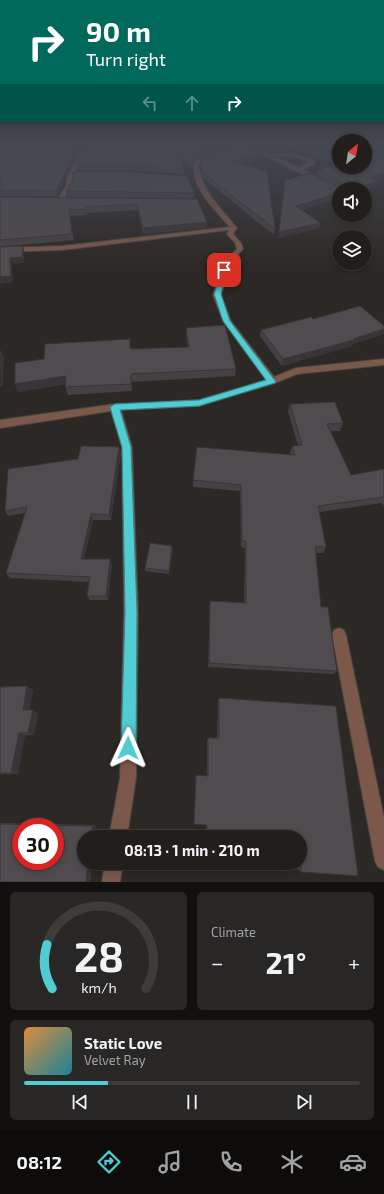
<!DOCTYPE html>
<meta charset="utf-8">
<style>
body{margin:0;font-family:"Exo 2",sans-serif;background:#292725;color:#f1f3f6;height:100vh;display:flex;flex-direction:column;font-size:15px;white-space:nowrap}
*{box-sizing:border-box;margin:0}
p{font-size:13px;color:#a2a2a3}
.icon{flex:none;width:22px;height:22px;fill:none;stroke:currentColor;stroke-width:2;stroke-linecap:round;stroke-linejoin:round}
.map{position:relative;height:882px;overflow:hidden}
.panel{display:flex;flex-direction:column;gap:10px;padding:10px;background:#12100f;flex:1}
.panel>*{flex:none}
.top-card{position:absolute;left:0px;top:0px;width:384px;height:122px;box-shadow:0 2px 6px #0003,0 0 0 1px #3e3c3b;background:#00695c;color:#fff;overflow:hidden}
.needle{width:26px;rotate:30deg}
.controls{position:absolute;left:332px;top:134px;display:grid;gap:8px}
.controls a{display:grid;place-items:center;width:40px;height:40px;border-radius:50%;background:#211e1c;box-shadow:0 2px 6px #0003,0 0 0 1px #3e3c3b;font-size:20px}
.speed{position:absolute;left:12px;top:818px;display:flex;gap:8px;font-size:20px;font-weight:700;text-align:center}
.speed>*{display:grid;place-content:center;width:52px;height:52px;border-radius:50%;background:#211e1c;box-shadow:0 2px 6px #0003,0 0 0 1px #3e3c3b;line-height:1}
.speed .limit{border:6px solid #d22;background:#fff;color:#111}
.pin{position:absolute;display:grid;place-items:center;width:34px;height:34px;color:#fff;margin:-17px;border-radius:8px;box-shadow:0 2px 6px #0006}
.me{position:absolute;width:44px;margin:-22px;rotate:1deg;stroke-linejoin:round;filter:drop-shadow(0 0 3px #0008)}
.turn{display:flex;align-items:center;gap:14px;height:84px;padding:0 20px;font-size:18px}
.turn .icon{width:52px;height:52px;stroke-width:2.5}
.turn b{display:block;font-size:28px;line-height:34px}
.lanes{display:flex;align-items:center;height:38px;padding:0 20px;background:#0003;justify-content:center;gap:20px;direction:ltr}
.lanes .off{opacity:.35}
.big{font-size:30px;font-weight:700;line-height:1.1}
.panel .tile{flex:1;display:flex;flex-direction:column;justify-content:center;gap:6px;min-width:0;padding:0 14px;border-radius:6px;background:#292725}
.panel .dial{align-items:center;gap:0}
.dial svg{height:104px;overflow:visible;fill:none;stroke:#3e3c3b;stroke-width:7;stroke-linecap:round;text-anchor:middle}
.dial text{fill:#f1f3f6;stroke:none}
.song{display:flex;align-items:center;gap:12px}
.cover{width:48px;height:48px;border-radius:6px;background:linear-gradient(135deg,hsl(30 70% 55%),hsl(190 70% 35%))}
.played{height:4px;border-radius:2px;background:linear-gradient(90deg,#51ccd2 25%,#3e3c3b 25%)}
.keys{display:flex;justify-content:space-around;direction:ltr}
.heat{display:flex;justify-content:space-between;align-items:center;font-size:22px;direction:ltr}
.panel .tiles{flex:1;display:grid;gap:10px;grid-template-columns:1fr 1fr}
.tile:last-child{grid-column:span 2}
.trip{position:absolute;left:77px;top:830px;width:230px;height:40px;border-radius:20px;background:#211e1c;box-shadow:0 2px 6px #0003,0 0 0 1px #3e3c3b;font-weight:700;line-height:40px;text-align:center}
.tabs{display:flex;height:64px;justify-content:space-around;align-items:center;background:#0d0c0b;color:#a2a2a3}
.tabs .icon{width:28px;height:28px}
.tabs .on{color:#51ccd2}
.tabs b{font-size:18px;color:#f1f3f6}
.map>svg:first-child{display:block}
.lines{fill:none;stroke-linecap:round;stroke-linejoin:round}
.minor-casing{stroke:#474341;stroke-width:2}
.minor{fill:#7c584a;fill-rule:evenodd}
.wall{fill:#454043}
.shaded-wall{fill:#383437}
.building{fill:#504b4e;stroke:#383437;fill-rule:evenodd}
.route{fill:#51ccd2;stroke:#358588}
</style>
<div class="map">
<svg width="384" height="882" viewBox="0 0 384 882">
<rect width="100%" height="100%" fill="#2c2825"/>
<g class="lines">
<!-- minor casing -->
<g class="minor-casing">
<g id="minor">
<path d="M93 145H98L87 152 79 159 80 162C73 175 72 186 64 198L73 200 70 202 58 201 57 200 66 186 68 174 76 162 75 159 83 150Z"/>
<path d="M251 149 270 154H292L313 159 314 164 303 170 339 189V193L267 156 249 151ZM275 156H292L309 161V162L299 168Z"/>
<path d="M211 154 213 156 198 164C202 192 220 207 237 228L233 234 241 243 243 249 231 261 221 295 231 321 274 377 296 368 384 359V365L297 374 275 383 199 406 121 410 132 447 138 612 136 778 127 837H109L120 778 124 612 122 447 111 411 0 428V420L115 404 199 400 266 380 223 321 213 295 225 260 237 249 235 243 227 234 229 230 62 250 0 252V248L62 246 230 227C215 210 190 187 194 162Z"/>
<polygon points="339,628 344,630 346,635 384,818 384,870 378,867 375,861 332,635 334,630"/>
<polygon points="105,863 123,863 120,882 102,882"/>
</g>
</g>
<!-- minor -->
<use href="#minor" class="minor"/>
</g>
<!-- wall -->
<g class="wall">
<polygon points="0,145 90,145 82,149 74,158 74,162 57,196 0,196"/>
<polygon points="93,145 238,145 209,153 193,161 193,170 180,160 184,169 184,174 128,170 77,170 76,165"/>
<polygon points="248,145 264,145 263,151 249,146"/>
<polygon points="281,145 339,145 339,167 378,181 377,187 365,190 365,189 339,198 302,210 320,223 319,228 278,238 285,181 340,188 317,176 318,170 337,164"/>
<polygon points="263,156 241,164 275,229 274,235 203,178 200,165 200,160"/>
<polygon points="66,191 194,193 194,198 67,197"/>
<polygon points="0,197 197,199 207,222 207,228 143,234 138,210 87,213 87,215 70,216 74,240 0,247"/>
<polygon points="313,319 384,326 384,334 353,344 352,346 282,366 260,336 261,330"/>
<polygon points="186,328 236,369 235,376 132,382 132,391 68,395 65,387 66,384 18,392 15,384 132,347 132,349 188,347 186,336"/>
<polygon points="290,404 343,423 340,431 330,431 351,475 384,469 384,506 382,503 319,512 326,547 323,553 316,553 321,607 337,671 333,674 208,667 210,601 244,603 245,548 241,547 240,491 193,487 193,480 290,454 292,446 298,446 288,411"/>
<polygon points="119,447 121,453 111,520 93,520 84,559 112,564 108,600 90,600 87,596 89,582 10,578 6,573 25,513 8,516 5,511 78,459"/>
<polygon points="173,549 169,574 145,571 145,568"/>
<polygon points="27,686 33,690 29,710 38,713 34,735 25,735 18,774 0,774 0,687"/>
<polygon points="219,698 336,706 301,872 295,868 295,863 300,863 300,837 206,837 207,740 208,738 217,738 218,702"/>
<polygon points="0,823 96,825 95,837 84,837 84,863 92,863 90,882 0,882"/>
</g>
<!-- shaded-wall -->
<g class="shaded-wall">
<polygon points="80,145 90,145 82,149 74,158 74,162 57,196 56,191 73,153"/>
<polygon points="219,145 238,145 209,153 193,161 193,155 209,147"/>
<polygon points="264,151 263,156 232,166 233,161"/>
<polygon points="384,172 384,176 368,183 369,178"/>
<polygon points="378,181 377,187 365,190 365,189 353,189"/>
<polygon points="339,193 339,198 295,212 296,206"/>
<polygon points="207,222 207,228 143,234 143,228"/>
<polygon points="320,223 319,228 278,238 279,232"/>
<polygon points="23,246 24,253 24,263 12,265 13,282 0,284 0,277 10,258"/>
<polygon points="384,329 384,334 353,344 352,346 282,366 283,359"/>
<polygon points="1,351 4,357 3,386 0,387"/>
<polygon points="131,374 132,382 132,391 131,384"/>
<polygon points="66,376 69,383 18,392 15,384"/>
<polygon points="119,447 121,453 111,520 109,515"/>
<polygon points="91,514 93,520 83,564 81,559"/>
<polygon points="172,546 173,549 169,574 169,571"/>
<polygon points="110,559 112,564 108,600 106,596"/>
<polygon points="27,686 33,690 29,713 23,710"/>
<polygon points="33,710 38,713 34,735 28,733"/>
<polygon points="19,733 25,735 18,774 11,773"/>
<polygon points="96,825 95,837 91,837 93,826"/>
<polygon points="88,863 92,863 90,882 86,882"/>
</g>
<!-- building -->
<g class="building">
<polygon points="0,145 80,145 73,153 73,156 56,191 0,190"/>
<polygon points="93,145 219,145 209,147 193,155 193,165 177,152 184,169 128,165 76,165 80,157 80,154"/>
<polygon points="240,145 264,151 233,161 267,172 275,229 203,173 200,160 214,152"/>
<polygon points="295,145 339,145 339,159"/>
<polygon points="365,145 384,145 384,172 369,178 378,181 353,189 341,189 341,182 318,170 339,164 339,167 365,167"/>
<polygon points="73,172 127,172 187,176 194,193 66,191 72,181"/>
<polygon points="309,173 341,189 339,189 339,193 296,206 320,223 279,232 285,181"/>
<polygon points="0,197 197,199 207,222 143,228 137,204 86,207 86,209 69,210 72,234 0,240"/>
<polygon points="23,246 22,257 10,258 11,276 0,277 0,247"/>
<polygon points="360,306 384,326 384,329 353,339 354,340 283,359 261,330 311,317 313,319"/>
<polygon points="225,325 236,369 131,374 131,384 65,387 66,376 15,384 15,363 44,359 45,344 130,339 130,349 189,347 186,328"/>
<polygon points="0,351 1,351 0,372"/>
<polygon points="335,402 343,423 327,424 351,475 384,469 384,497 318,506 326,547 315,547 321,607 328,607 337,671 209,663 210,601 246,603 246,541 242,541 241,485 193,480 197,447 295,455 292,446 302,445 290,404"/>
<polygon points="81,446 119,447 109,515 91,514 81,559 110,559 106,596 87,596 90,577 6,573 27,507 5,511 8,469 78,459"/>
<polygon points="150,543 172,546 169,571 145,568"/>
<polygon points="27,686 23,710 33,710 28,733 19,733 11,773 0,773 0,687"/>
<polygon points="219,698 336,706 358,876 301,872 300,837 206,837 207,825 194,824 196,775 208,776 208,738 219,738"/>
<path d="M0 824 93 826 91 837H84V863H88L86 882H0ZM21 827H55V861H21Z"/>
</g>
<!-- sky -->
<linearGradient id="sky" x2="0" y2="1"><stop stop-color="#181614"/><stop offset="0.54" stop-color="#454851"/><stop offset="1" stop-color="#454851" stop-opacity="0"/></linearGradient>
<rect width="384" height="268" fill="url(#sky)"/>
<!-- route -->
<polygon class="route" points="222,269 228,270 221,294 230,321 276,382 275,383 199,406 120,410 131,447 137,612 136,748 133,753 128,755 123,753 121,748 125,612 122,447 110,407 115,404 199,400 266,380 223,321 214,294"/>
</svg>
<div class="controls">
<a><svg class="needle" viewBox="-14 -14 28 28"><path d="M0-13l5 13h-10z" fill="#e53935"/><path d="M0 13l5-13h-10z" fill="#a2a2a3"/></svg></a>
<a><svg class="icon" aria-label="sound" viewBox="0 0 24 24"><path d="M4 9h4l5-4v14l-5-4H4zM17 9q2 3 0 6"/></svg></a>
<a><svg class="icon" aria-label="layers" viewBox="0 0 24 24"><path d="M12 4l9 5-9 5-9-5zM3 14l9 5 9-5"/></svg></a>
</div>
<div class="speed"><div class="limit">30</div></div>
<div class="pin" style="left:224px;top:270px;background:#d93025"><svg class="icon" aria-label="arrive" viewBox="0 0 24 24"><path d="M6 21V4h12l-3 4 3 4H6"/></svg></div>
<svg class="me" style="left:128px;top:748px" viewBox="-20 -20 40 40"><path d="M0-17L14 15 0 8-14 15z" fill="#51ccd2" stroke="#fff" stroke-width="4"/></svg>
<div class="trip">08:13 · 1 min · 210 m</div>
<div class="top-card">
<div class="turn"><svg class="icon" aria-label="right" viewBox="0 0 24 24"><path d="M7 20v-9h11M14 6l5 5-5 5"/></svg><div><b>90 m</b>Turn right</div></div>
<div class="lanes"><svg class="icon off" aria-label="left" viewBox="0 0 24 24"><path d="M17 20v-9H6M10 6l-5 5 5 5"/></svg><svg class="icon off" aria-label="ahead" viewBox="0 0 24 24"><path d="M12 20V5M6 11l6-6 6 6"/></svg><svg class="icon" aria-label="right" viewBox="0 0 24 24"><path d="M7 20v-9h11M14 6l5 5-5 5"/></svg></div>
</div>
</div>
<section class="panel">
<div class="tiles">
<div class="tile dial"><svg viewBox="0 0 100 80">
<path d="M14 69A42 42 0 1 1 86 69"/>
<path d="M14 69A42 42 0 0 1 10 35" stroke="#51ccd2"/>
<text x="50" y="56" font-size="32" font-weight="700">28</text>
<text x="50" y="72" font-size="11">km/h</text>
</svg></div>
<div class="tile"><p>Climate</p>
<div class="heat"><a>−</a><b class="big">21°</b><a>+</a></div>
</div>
<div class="tile">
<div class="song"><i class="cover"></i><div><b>Static Love</b><p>Velvet Ray</p></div></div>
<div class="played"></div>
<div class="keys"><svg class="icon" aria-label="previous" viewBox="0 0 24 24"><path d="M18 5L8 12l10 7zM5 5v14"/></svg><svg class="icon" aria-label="pause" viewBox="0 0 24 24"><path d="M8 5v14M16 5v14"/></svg><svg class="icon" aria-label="next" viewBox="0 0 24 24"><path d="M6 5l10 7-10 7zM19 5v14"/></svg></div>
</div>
</div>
</section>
<nav class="tabs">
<b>08:12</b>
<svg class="icon on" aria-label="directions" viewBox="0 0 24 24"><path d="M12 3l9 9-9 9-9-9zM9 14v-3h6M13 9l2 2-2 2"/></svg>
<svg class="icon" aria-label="music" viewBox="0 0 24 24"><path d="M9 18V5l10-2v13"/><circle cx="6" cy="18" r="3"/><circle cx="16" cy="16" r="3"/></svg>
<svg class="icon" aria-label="phone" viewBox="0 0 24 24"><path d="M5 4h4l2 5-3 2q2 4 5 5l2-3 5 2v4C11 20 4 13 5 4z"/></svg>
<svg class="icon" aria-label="climate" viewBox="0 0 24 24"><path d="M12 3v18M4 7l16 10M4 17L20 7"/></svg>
<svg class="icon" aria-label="car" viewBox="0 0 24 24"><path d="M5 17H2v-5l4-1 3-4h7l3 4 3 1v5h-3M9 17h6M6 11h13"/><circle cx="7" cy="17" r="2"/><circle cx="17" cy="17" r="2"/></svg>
</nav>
